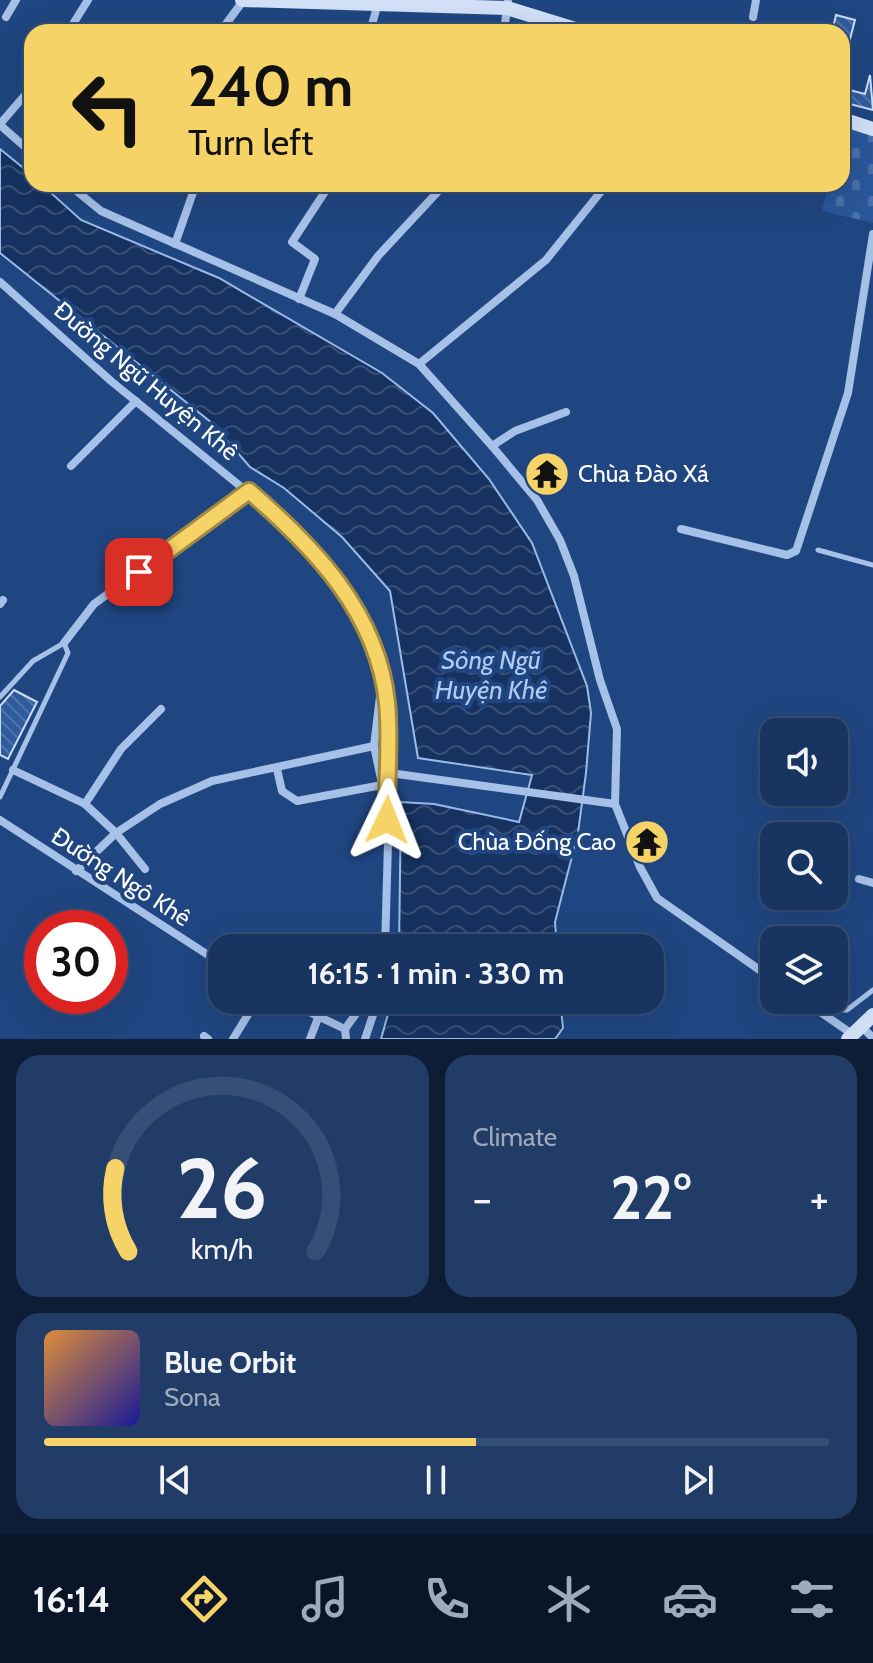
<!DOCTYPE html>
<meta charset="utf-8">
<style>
body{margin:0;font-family:Cabin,sans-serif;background:#213c67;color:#f1f3f6;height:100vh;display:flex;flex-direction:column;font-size:30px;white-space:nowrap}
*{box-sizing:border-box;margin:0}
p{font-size:26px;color:#9faabd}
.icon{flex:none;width:44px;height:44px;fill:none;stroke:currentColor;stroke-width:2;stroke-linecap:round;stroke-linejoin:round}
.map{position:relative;height:1039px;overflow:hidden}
.drawer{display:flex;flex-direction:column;gap:16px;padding:16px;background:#0d1d35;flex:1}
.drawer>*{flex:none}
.top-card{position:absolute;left:24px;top:24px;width:826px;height:168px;border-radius:24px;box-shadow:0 8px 32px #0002,0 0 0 2px #364f76;background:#f6d367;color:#111;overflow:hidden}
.buttons{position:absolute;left:760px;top:718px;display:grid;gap:16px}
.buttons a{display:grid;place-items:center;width:88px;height:88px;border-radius:16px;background:#183461;box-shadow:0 8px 32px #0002,0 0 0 2px #364f76;font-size:40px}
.speed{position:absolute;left:24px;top:910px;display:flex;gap:16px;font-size:40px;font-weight:700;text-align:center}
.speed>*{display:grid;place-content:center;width:104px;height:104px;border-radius:50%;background:#183461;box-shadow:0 8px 32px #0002,0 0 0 2px #364f76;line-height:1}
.speed .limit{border:12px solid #d22;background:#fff;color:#111}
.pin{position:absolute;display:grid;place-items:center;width:68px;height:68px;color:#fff;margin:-34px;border-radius:16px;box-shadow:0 4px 12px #0006}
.me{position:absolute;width:88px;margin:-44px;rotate:2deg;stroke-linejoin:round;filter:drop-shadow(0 0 6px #0008)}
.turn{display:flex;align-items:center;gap:28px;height:168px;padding:0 32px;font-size:36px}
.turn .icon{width:104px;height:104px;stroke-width:2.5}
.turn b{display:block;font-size:56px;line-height:68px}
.big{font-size:60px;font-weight:700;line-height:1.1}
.drawer .card{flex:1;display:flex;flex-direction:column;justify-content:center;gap:12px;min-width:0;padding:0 28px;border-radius:24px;background:#213c67}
.drawer .dial{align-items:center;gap:0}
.dial svg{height:208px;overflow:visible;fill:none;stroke:#364f76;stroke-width:7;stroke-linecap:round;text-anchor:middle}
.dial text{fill:#f1f3f6;stroke:none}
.song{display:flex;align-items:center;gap:24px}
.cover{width:96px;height:96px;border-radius:12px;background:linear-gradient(135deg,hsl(30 70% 55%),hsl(240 70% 35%))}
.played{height:8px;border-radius:4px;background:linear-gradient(90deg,#f6d367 55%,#364f76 55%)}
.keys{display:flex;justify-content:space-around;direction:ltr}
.heat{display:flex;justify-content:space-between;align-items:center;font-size:44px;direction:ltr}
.drawer .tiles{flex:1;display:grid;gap:16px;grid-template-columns:1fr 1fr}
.card:last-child{grid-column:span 2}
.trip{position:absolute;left:208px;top:934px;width:456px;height:80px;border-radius:24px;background:#183461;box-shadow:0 8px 32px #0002,0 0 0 2px #364f76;font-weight:700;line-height:80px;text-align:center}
.menu{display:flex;height:128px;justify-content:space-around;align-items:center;background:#0a1527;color:#9faabd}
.menu .icon{width:56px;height:56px}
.menu .current{color:#f6d367}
.menu b{font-size:36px;color:#f1f3f6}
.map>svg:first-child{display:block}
.cemetery{fill:url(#cemetery-stones)}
.water{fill:url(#water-waves);stroke:#9abbea;stroke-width:2}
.building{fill:url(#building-back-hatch);stroke:#cadcf6;stroke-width:2}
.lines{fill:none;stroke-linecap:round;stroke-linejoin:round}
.lane{stroke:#a6c1e8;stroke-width:5}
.street{stroke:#a6c1e8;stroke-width:8}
.secondary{stroke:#d1dff7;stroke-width:14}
.route-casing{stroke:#a08943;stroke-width:20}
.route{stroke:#f6d367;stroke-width:14}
.labels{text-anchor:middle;stroke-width:8;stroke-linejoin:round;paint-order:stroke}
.street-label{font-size:24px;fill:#fff;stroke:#204681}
.poi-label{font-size:24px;fill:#fff;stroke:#204681;text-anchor:start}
.water-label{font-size:26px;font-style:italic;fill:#b2cbf0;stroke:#204681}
</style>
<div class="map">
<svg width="873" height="1039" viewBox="0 0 873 1039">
<defs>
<pattern id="cemetery-stones" width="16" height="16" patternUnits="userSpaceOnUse" patternTransform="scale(2)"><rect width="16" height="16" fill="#2a579a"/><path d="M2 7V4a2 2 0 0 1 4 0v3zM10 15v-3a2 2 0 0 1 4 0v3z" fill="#4a70a9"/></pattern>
<pattern id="water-waves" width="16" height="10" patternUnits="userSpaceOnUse" patternTransform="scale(2)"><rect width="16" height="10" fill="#163261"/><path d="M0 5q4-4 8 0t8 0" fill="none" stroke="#395179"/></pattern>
<pattern id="building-back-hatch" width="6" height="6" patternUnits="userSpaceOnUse" patternTransform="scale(2)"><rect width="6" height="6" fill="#305c9f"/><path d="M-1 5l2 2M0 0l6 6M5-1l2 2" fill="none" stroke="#4f74ad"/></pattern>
</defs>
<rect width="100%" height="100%" fill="#204681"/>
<!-- cemetery -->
<polygon class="cemetery" points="844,125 873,134 873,223 822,211 829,184 842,184"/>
<!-- water -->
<g class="water">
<polygon points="0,149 32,175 32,184 41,184 81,220 219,278 382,373 433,413 489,479 532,543 587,686 591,713 586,773 578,833 555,922 557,948 399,948 401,802 434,804 519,822 532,775 418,758 390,591 342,537 284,488 250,467 212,423 0,253"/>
<polygon points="392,1000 560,1000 563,1028 555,1039 381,1039"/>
</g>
<!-- building -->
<g class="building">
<polygon points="836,15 855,20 845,58 842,58 842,32 832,32"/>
<polygon points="870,75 873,110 842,102 842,88 865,94"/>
<polygon points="14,690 37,702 8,759 0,755 0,706"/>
</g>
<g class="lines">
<!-- lane -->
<g class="lane">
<polyline points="818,550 873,565"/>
<polyline points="0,697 33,661 64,643 68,653 0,797"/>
<polyline points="829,1000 840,1010 847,1010 873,990"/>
</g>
<!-- street -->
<g class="street">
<polyline points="6,17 16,0"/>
<polyline points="753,17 756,0"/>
<polyline points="68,32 88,0"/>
<polyline points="220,32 243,1"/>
<polyline points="370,32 378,3"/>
<polyline points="504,32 508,0"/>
<polyline points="0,124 32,87"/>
<polyline points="0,125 32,153"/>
<polyline points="68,184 101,211 335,314 419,364 492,446 537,500 560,540 574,576 600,680 617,729 615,804 640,867 657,898 774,980"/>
<polyline points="591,184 601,191"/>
<polyline points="175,244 196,184"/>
<polyline points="0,282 111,381 288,525 342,586 376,651 387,701 390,773 385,948"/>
<polyline points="299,299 315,259 292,242 330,184"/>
<polyline points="335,314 378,256 445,184"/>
<polyline points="419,364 546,260 607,184"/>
<polyline points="492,446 515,431 566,412"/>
<polyline points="71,466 136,401"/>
<polyline points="681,529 787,555 796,551 848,393 873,234"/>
<polyline points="0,604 3,600"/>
<polyline points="64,643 94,604 249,491"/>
<polyline points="382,680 374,746 383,788"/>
<polyline points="277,769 282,791 297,801 382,785"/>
<polyline points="13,770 85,804 116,833 145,869"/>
<polyline points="390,773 615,804"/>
<polyline points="85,804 121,749 161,709"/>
<polyline points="0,820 222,964"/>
<polyline points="76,871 116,833 160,804 212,781 374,746"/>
<polyline points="859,879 873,883"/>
<polyline points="284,1000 345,1029 346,1039"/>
<polyline points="803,1000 852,1034"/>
<polyline points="861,1026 873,1038"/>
<polyline points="345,1029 366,1000"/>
<polyline points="204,1036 208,1039"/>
<polyline points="233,1039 257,1000"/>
<polyline points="310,1039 318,1018"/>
<polyline points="365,1039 378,1000"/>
</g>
<!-- secondary -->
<g class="secondary">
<polyline points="242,0 507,8 585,32"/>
<polyline points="842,119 873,129"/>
<polyline points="848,1039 873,1015"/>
</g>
</g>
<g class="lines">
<!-- route casing -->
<g class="route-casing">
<path id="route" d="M139 572 249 491C314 547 378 613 387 703 391 742 386 781 387 820"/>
</g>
<!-- route -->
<use href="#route" class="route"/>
</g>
<!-- icons -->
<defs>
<g id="temple-disc" transform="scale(2.3)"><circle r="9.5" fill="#f6d367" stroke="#204681"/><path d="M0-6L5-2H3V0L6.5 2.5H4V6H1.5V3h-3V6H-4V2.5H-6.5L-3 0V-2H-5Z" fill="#111"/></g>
</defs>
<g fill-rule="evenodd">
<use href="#temple-disc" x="547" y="474"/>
<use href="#temple-disc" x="647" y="842"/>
</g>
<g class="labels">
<!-- street labels -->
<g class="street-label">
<text transform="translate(146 381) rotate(40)" y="8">Đường Ngũ Huyện Khê</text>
<text transform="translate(121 877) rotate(33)" y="8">Đường Ngô Khê</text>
</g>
<!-- poi labels -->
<g class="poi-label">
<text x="578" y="482">Chùa Đào Xá</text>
<text x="616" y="850" text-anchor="end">Chùa Đống Cao</text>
</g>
<!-- water labels -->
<g class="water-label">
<text x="491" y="669">Sông Ngũ<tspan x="491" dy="30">Huyện Khê</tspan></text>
</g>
</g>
</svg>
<div class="buttons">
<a><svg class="icon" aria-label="sound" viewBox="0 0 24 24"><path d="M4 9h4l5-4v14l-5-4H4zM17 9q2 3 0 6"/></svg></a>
<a><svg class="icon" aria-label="search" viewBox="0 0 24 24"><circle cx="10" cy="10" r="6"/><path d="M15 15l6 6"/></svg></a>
<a><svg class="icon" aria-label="layers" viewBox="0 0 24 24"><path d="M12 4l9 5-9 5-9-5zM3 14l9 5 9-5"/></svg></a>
</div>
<div class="speed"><div class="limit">30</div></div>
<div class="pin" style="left:139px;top:572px;background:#d93025"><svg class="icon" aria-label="arrive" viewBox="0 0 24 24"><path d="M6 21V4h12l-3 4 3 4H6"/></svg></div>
<svg class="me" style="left:387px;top:820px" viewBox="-20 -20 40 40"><path d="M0-17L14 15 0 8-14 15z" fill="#f6d367" stroke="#fff" stroke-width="4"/></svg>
<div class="trip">16:15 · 1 min · 330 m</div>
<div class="top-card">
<div class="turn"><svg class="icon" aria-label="left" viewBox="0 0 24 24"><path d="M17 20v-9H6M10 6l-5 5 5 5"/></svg><div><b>240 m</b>Turn left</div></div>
</div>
</div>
<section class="drawer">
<div class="tiles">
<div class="card dial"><svg viewBox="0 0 100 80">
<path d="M14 69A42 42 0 1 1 86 69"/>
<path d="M14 69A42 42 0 0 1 9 37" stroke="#f6d367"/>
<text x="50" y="56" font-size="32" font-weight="700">26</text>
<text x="50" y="72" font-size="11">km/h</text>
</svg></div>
<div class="card"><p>Climate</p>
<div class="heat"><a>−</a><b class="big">22°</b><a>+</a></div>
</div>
<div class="card">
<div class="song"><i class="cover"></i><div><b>Blue Orbit</b><p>Sona</p></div></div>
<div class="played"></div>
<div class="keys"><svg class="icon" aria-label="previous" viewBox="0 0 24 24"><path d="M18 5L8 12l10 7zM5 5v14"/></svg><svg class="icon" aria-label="pause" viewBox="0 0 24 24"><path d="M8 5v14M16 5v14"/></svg><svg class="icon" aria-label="next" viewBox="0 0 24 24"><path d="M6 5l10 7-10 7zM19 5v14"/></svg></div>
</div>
</div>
</section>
<nav class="menu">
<b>16:14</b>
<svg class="icon current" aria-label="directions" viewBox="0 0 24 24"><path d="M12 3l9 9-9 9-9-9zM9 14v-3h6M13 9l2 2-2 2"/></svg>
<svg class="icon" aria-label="music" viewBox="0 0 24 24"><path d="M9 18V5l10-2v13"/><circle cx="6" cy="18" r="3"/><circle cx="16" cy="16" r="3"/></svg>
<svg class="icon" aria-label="phone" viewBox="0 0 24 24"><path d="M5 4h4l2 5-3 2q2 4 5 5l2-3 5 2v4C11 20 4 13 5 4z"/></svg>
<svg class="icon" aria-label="climate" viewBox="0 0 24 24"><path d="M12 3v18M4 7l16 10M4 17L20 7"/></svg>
<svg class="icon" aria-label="car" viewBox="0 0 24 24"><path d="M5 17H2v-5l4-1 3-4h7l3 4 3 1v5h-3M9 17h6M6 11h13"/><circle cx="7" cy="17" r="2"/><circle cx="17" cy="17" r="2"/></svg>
<svg class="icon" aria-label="filters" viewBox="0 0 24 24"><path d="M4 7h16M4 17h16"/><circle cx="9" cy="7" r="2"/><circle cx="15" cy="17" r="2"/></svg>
</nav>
